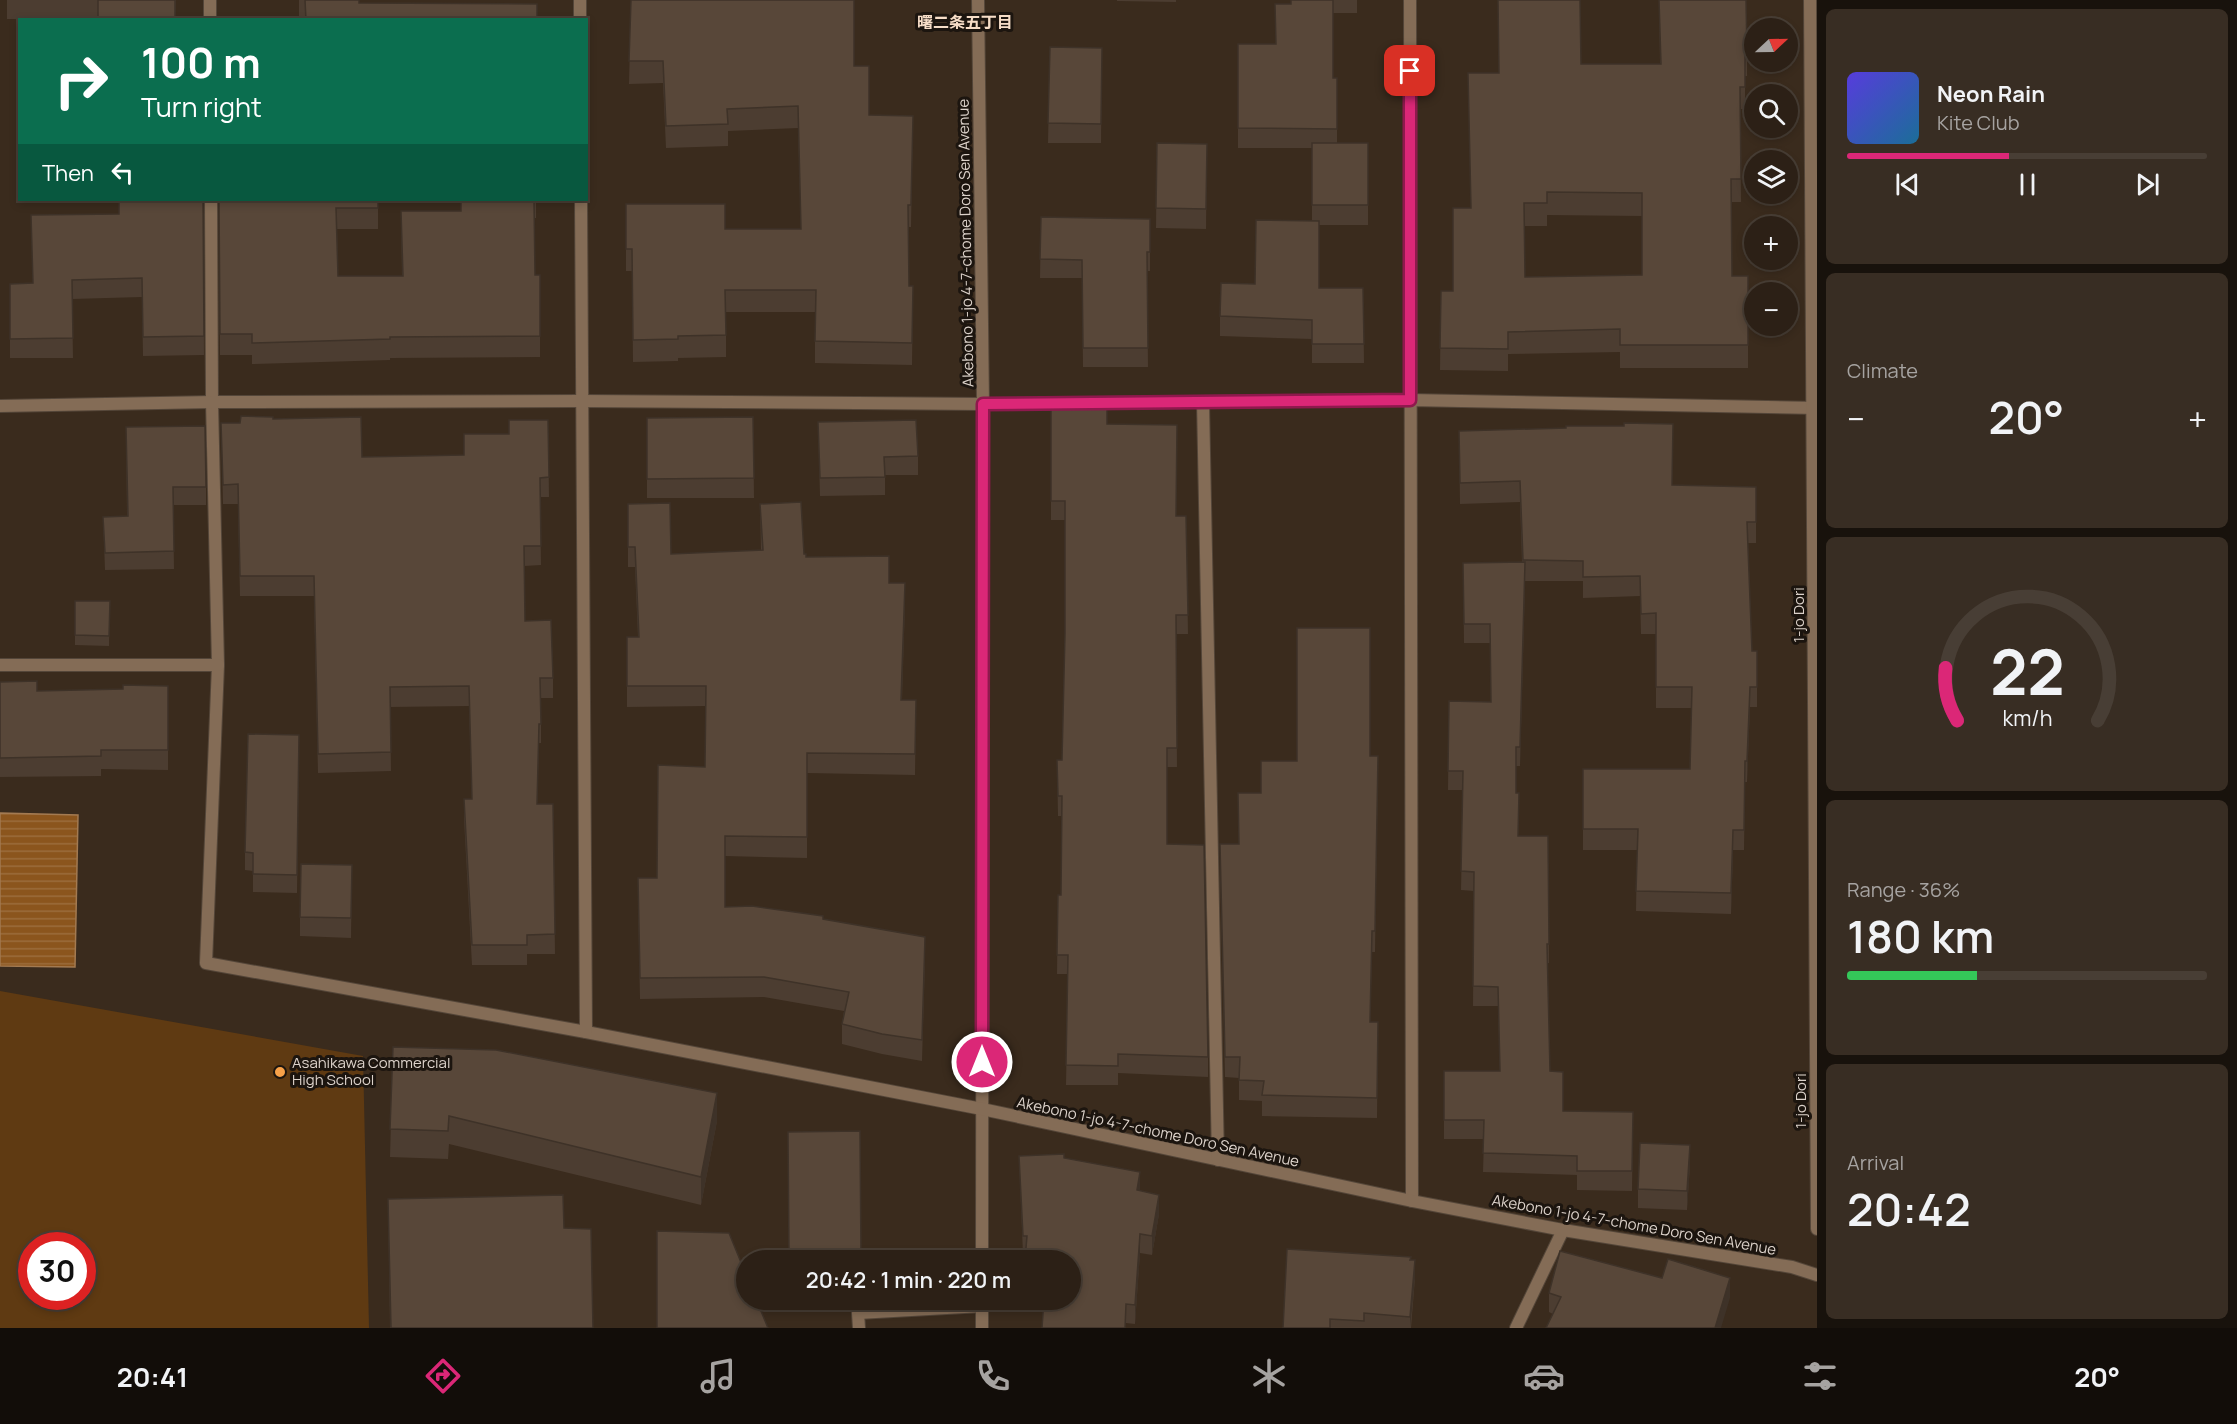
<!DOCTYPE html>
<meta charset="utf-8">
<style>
body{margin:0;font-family:Manrope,"Noto Sans JP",sans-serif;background:#382d23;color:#f1f3f6;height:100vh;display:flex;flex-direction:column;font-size:22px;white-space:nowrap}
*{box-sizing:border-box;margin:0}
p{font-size:20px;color:#a6a3a1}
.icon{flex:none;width:33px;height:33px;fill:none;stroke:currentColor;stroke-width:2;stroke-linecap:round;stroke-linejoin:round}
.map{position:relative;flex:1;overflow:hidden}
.drawer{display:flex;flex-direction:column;gap:9px;padding:9px;background:#18120c;width:420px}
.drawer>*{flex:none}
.banner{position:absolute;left:18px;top:18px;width:570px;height:183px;border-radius:0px;box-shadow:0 3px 9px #0003,0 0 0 2px #483e35;background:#0b6e4f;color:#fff;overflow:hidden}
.needle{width:39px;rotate:68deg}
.buttons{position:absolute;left:1744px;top:18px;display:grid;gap:12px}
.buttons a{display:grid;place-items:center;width:54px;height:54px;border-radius:50%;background:#2c2016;box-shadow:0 3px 9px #0003,0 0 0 2px #483e35;font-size:30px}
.speed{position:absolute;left:18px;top:1232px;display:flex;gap:12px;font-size:30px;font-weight:700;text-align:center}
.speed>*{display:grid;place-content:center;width:78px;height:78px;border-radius:50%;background:#2c2016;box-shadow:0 3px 9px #0003,0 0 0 2px #483e35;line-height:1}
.speed .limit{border:9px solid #d22;background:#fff;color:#111}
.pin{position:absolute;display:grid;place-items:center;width:51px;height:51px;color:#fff;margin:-26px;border-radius:12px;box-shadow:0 3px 9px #0006}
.me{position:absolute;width:66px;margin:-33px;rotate:0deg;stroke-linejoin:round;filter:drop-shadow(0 0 4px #0008)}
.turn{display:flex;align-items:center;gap:21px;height:126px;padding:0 24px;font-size:27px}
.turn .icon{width:78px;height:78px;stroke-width:2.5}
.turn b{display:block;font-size:42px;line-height:51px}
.then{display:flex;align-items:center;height:57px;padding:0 24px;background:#0003;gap:12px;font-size:22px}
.big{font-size:45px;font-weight:600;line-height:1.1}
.drawer .card{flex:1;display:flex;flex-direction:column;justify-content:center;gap:9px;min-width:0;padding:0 21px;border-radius:9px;background:#382d23}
.drawer .dial{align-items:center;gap:0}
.dial svg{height:156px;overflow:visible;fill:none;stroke:#483e35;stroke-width:7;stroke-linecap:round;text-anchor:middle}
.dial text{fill:#f1f3f6;stroke:none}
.song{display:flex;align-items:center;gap:18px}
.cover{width:72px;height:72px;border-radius:9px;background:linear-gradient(135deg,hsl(250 70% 55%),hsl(200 70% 35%))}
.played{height:6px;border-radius:3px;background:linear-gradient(90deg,#db2777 45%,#483e35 45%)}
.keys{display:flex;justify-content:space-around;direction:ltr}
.heat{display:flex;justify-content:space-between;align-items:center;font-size:33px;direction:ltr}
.charge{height:9px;border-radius:4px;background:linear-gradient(90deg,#34c759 36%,#483e35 0)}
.trip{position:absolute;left:736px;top:1250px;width:345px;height:60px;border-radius:30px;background:#2c2016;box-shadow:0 3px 9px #0003,0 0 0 2px #483e35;font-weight:600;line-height:60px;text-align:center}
.dock{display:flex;height:96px;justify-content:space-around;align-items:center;background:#120d09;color:#a6a3a1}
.dock .icon{width:42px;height:42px}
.dock .current{color:#db2777}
.dock b{font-size:27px;color:#f1f3f6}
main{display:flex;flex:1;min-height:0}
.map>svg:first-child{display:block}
.green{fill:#5f3a12;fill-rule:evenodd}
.water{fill:url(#water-rules);stroke:#a37a51;stroke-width:1.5}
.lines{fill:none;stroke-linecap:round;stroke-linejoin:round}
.service-casing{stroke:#544639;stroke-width:14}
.minor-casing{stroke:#544639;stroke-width:14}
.tertiary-casing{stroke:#544639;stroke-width:14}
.service{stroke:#846c56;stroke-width:12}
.minor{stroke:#846c56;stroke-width:12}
.tertiary{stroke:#846c56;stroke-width:12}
.wall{fill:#4c3d31;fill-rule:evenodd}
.shaded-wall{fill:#3e3228}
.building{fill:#584739;stroke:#3e3228;stroke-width:1.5;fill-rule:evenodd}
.route-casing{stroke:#8e194d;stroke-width:15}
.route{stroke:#db2777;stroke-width:10}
.poi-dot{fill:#f7a149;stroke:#1c150f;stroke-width:2}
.labels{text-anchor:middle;stroke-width:6;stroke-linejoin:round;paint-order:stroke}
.street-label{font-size:15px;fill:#dcd2ca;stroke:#1c150f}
.poi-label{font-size:15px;fill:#dcd2ca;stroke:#1c150f;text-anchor:start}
.neighbourhood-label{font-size:16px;font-weight:bold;fill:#f6ddc7;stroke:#1c150f}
</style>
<main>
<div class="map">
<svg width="1817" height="1328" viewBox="0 0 1817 1328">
<defs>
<pattern id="water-rules" width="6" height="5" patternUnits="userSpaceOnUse" patternTransform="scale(1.5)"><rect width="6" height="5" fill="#8b551d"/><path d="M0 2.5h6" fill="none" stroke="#9b6d3c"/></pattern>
</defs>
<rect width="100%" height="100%" fill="#3a2b1d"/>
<!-- green -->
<path class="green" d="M0 991 363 1056 369 1328H0ZM32 1245H82V1296H32Z"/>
<!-- water -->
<polygon class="water" points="0,813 78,815 75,967 0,966"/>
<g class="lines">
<!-- service casing -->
<g class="service-casing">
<g id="service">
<polyline points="859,1328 858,1313 982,1306"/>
<polyline points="1516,1328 1563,1230"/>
</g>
</g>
<!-- minor casing -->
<g class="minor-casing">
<g id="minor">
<polyline points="210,0 210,20"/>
<polyline points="580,0 580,20"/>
<polyline points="978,0 983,404 982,1260"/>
<polyline points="1410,0 1412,1201"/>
<polyline points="211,200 212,402 218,665 206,963 586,1032 982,1109 1412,1201 1563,1230 1792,1267 1817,1275"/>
<polyline points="581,200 586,1032"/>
<polyline points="1203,402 1218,1160"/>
<polyline points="0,406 212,402 582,401 983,404 1410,400 1817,408"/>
<polyline points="0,665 218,665"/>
<polyline points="982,1328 982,1299"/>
</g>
</g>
<!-- tertiary casing -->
<g class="tertiary-casing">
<polyline id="tertiary" points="1810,0 1817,1229"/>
</g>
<!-- service -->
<use href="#service" class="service"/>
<!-- minor -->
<use href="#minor" class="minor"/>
<!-- tertiary -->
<use href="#tertiary" class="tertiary"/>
</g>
<!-- wall -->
<g class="wall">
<polygon points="7,0 176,0 175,20 7,19"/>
<polygon points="299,0 359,0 359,3 537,20 305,20 305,16 299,16"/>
<polygon points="631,0 854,66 869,115 913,116 911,227 908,227 909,286 913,286 912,365 815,363 815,312 726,312 726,357 678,358 678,361 633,362 632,271 626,271 626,204 725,229 801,229 798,128 728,131 728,146 666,148 663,83 629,84"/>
<polygon points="1117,0 1176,0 1176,2 1117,1"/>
<polygon points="1291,0 1357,0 1357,13 1333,13 1333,78 1337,78 1337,143 1368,143 1368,225 1319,225 1319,288 1363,288 1364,363 1312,363 1312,339 1220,336 1220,316 1255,284 1312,220 1312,148 1238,148 1238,44 1275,44 1291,4"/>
<path d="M1659 0 1747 53V76H1745V109H1740L1741 202H1731L1732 276H1748V368H1620V352L1508 354V371L1440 370 1441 291H1453L1499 73 1581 64H1660ZM1547 215 1642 216V275L1525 277 1524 226H1547Z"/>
<polygon points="1050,47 1102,48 1101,143 1048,143"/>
<polygon points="1157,143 1207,144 1206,229 1156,228"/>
<polygon points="203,200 204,355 143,356 142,297 72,299 73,358 10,358 10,284 33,283 31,215 119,214"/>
<polygon points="219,200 378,200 378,229 337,229 338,276 402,276 401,211 461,211 461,200 536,200 536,218 534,218 535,275 540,275 540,357 390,358 390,360 252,364 252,355 220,355"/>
<polygon points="1041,217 1150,219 1150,271 1147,271 1148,367 1083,367 1082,278 1040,278"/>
<polygon points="1051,407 1107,424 1176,516 1186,516 1188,634 1176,634 1177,767 1167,767 1167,844 1208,1057 1208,1077 1118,1073 1118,1085 1066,1085 1068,974 1057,974 1058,895 1061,895 1062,816 1058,816 1057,760 1062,760 1065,636 1065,520 1051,520"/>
<polygon points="753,417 754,498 647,498 647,418"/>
<polygon points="548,420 549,497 540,497 541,565 524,566 525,621 553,678 553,698 541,698 541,743 539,743 537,804 553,804 555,954 527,954 527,965 472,965 464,819 464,799 472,799 469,706 390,707 391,771 318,773 314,596 240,596 238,504 223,504 221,423 240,423 362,457 464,455 509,434"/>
<polygon points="818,422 918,456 918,475 885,475 885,495 820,496"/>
<polygon points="126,427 206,487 206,505 173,505 174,569 105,570 103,517 127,516"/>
<polygon points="1459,431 1673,485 1756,487 1756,543 1748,543 1752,651 1757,651 1757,707 1750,707 1747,782 1745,782 1744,850 1733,850 1731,914 1636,911 1637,850 1583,850 1583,769 1690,769 1692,708 1656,708 1656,634 1641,634 1640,596 1583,598 1583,581 1525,581 1520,766 1516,766 1516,793 1518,836 1548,836 1549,963 1547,963 1550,1071 1563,1111 1633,1112 1632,1191 1577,1190 1577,1175 1483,1172 1484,1139 1444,1139 1444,1071 1500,1071 1498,1006 1473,1006 1474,891 1461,890 1463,790 1448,790 1449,701 1491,702 1490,643 1464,643 1463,563 1522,562 1520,502 1460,504"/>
<polygon points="628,504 671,554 761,550 760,504 806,557 889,583 905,603 902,700 916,700 915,775 807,773 807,858 725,856 725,907 823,919 925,958 922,1061 882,1054 842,1044 842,1024 844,1011 764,997 640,999 638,898 657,878 705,767 706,706 627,707 627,637 638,637 635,567 628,567"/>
<polygon points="75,601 110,601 109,646 75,645"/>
<polygon points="0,682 37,691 123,689 168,686 168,770 101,769 101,776 0,777"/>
<polygon points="299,735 297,893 253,892 253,871 245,870 245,852"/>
<polygon points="1370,756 1378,756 1375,952 1372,952 1370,1022 1378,1022 1377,1118 1262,1116 1262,1101 1239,1100 1239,1078 1225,1077 1220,865 1239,844 1238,793 1261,793 1297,761"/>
<polygon points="352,865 351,938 300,936 300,917"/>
<polygon points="393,1047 717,1121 701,1205 449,1144 448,1159 390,1157"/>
<polygon points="860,1131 861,1260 789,1260 788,1132"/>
<polygon points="1019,1156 1064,1158 1140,1191 1159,1214 1152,1255 1140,1253 1135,1324 1126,1323 1071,1299 1026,1255 1023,1255"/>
<polygon points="1690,1165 1687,1210 1638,1208 1638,1189"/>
<polygon points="388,1199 564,1228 593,1328 390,1328"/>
<polygon points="1411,1260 1415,1278 1411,1328 1283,1328"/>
<polygon points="1549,1293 1730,1298 1553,1314 1549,1312"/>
</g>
<!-- shaded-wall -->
<g class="shaded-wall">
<polygon points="1525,562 1525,581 1520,766 1520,747"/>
<polygon points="905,583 905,603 901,720 901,700"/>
<polygon points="1750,687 1750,707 1747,782 1747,761"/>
<polygon points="1733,830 1733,850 1731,914 1731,893"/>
<polygon points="717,1093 717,1121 701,1205 701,1177"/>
<polygon points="1690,1145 1690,1165 1687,1210 1687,1191"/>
<polygon points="1140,1172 1140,1191 1137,1190"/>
<polygon points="1159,1195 1159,1214 1152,1255 1152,1236"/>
<polygon points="1140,1234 1140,1253 1135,1324 1135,1305"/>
<polygon points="1415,1260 1415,1278 1410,1328 1410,1317"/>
<polygon points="1730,1278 1730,1298 1721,1328 1715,1328"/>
</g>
<!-- building -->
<g class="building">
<rect x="98" y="0" width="77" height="20"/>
<polygon points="305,0 359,0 359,3 537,4 537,20 306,20"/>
<polygon points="631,0 854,0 854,66 869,66 869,115 913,116 911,205 908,205 909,286 913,286 912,343 815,341 816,290 725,290 726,335 678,336 678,339 633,340 632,249 626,249 626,204 725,204 725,229 801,229 798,106 727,109 728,124 666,126 663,61 629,61"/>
<polygon points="1291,0 1333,0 1333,78 1337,78 1337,129 1238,128 1238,44 1276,44 1275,4 1291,4"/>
<path d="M1498 0H1580L1581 64H1661L1659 0H1746L1747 53H1745V87H1740L1741 179H1731L1732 276H1748V345H1620V329L1508 332V349L1440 348 1441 291H1453V208H1471L1468 73H1499ZM1547 192 1642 193V275L1525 277 1524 203H1547Z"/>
<polygon points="1050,47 1102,48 1101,124 1048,123"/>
<polygon points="1157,143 1207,144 1206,209 1156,208"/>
<rect x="1312" y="143" width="56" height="62"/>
<polygon points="119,200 203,200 204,336 143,337 142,278 72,280 73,338 10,339 10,284 33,283 31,215 119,214"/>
<polygon points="219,200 378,200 378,208 336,208 338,276 403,276 401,211 461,211 461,200 534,200 535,275 540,275 540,336 390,337 390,339 252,343 252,334 220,334"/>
<polygon points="1041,217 1150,219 1150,252 1147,252 1148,348 1083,348 1082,260 1040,259"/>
<polygon points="1256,220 1319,221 1319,288 1363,288 1364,344 1312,344 1312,320 1220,316 1221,283 1255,284"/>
<polygon points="1051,407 1107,407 1107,424 1177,425 1176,516 1186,516 1188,615 1176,615 1177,748 1167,748 1167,844 1204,845 1208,1057 1118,1054 1118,1066 1066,1065 1068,955 1057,955 1058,895 1061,895 1062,796 1058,796 1057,760 1062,760 1065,633 1065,501 1051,501"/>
<polygon points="241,416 273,417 273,419 361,417 362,457 464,455 464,434 509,434 509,420 548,420 549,477 540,478 541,546 524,546 525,621 551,620 553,678 540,678 541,724 539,724 537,804 553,804 555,934 527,935 527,945 472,945 464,799 472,799 469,686 390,687 391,752 318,754 314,576 240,576 238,484 223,485 221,423 240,423"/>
<polygon points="753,417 754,478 647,479 647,418"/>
<polygon points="916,420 918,456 884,457 885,477 820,478 818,422"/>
<polygon points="1624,423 1673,424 1672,485 1756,487 1756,522 1747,522 1752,651 1757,651 1757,687 1750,687 1747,761 1745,761 1744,830 1733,830 1731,893 1636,891 1638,829 1583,829 1583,769 1690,769 1692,687 1656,687 1656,613 1641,614 1640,576 1583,577 1583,561 1523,560 1520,481 1460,483 1459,431 1566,428 1566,426 1624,426"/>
<polygon points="205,426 206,487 173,487 174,551 105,553 103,517 128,516 126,427"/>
<polygon points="801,502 804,554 806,554 806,557 889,556 889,583 905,583 901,700 916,700 915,754 807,753 807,837 725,836 725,907 752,906 823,916 823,919 925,937 922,1040 882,1034 842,1024 849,992 764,977 640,978 638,878 657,878 658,765 705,767 706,686 627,686 627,637 639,637 635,547 628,547 628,504 670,503 671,554 763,550 760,504"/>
<polygon points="1525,562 1520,747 1516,747 1516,793 1519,793 1518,836 1548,836 1549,944 1547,944 1550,1071 1563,1072 1563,1111 1633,1112 1632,1171 1577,1171 1577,1156 1483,1153 1484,1120 1444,1120 1444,1071 1500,1071 1498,987 1473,986 1474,872 1461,871 1463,771 1448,771 1449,701 1491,702 1490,624 1464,624 1463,563"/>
<polygon points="75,601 110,601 109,636 75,635"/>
<polygon points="1297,628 1370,628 1370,756 1378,756 1375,931 1372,931 1370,1022 1378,1022 1377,1098 1262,1095 1264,1081 1239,1080 1240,1057 1225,1057 1220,844 1239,844 1238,793 1261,793 1261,761 1297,761"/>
<polygon points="37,681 37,691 123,689 123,685 168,686 168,750 101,750 101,756 0,758 0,682"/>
<polygon points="248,734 299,735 297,875 253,874 253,853 245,852"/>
<polygon points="301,864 352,865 351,918 300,917"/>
<polygon points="393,1047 496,1050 717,1093 701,1177 449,1116 448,1131 390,1129"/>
<polygon points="860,1131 861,1256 789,1257 788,1132"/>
<polygon points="1640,1143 1690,1145 1687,1191 1638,1189"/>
<polygon points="1064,1154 1064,1158 1140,1172 1137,1190 1159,1195 1152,1236 1140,1234 1135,1305 1126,1304 1125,1328 1042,1328 1044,1299 1071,1299 1071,1260 1025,1260 1027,1236 1023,1236 1019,1156"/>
<polygon points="563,1195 564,1228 591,1229 593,1328 391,1328 388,1199"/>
<polygon points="657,1231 729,1233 747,1277 747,1299 756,1299 768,1328 657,1328"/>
<polygon points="1287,1249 1411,1257 1410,1260 1415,1260 1410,1317 1364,1313 1364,1321 1330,1319 1330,1328 1283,1328"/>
<polygon points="1560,1251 1662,1278 1668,1259 1730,1278 1715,1328 1546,1328 1561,1297 1549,1293"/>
</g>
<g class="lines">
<!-- route casing -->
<g class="route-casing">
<polyline id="route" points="982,1062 983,404 1410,400 1410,71"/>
</g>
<!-- route -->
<use href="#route" class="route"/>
</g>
<!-- markers -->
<circle class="poi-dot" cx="280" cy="1072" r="6"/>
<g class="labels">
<!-- street labels -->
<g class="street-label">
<text transform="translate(966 243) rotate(-91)" y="5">Akebono 1-jo 4-7-chome Doro Sen Avenue</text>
<text transform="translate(1799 615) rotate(-90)" y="5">1-jo Dori</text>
<text transform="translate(1801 1101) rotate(-90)" y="5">1-jo Dori</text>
<text transform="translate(1158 1132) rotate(12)" y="5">Akebono 1-jo 4-7-chome Doro Sen Avenue</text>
<text transform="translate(1634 1225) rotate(10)" y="5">Akebono 1-jo 4-7-chome Doro Sen Avenue</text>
</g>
<!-- poi labels -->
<g class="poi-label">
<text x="292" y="1068">Asahikawa Commercial<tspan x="292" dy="17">High School</tspan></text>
</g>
<!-- neighbourhood labels -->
<g class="neighbourhood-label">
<text x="965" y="28">曙二条五丁目</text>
</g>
</g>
</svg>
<div class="buttons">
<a><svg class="needle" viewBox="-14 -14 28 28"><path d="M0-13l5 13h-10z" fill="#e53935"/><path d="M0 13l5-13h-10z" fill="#a6a3a1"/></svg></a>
<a><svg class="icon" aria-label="search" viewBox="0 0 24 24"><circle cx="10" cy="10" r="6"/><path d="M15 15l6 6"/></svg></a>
<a><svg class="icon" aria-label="layers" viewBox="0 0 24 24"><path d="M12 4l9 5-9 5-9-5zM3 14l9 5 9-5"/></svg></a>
<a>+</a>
<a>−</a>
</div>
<div class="speed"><div class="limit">30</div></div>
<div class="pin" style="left:1410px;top:71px;background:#d93025"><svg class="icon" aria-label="arrive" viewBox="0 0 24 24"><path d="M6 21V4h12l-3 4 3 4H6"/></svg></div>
<svg class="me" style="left:982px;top:1062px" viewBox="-20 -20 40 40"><circle r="17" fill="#db2777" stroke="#fff" stroke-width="3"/><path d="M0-11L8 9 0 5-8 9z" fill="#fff"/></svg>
<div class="trip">20:42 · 1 min · 220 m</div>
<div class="banner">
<div class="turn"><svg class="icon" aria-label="right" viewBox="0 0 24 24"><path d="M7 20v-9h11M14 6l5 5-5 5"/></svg><div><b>100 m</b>Turn right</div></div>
<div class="then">Then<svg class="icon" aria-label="left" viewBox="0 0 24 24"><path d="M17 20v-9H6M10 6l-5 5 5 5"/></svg></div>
</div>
</div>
<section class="drawer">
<div class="card">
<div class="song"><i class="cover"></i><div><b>Neon Rain</b><p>Kite Club</p></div></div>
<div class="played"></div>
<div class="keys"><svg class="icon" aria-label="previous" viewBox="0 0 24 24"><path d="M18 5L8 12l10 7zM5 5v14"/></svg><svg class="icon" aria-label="pause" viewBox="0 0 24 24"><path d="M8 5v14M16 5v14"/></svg><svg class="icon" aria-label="next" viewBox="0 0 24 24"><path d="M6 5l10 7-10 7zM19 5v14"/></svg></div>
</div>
<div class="card"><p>Climate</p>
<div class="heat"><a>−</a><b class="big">20°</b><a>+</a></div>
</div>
<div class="card dial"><svg viewBox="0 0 100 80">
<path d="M14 69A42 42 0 1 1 86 69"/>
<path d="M14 69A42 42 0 0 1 8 42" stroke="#db2777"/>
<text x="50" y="56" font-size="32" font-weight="700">22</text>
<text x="50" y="72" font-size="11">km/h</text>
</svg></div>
<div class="card"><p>Range · 36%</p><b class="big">180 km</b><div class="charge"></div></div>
<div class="card"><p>Arrival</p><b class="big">20:42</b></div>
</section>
</main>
<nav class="dock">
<b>20:41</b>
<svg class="icon current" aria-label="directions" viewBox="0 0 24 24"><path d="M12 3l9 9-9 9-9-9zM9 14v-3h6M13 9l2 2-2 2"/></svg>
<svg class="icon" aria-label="music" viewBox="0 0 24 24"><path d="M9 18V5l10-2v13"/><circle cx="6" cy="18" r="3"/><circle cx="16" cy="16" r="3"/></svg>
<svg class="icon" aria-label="phone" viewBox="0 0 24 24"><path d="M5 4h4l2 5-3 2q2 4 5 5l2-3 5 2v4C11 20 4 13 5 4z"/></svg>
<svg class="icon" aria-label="climate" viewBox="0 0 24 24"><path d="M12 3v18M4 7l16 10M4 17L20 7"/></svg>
<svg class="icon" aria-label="car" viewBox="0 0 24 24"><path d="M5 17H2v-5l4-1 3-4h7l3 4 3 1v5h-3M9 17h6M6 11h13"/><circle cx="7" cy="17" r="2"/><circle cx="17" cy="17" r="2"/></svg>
<svg class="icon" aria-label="filters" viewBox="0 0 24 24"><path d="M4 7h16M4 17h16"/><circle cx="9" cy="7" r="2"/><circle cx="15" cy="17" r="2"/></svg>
<b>20°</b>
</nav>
